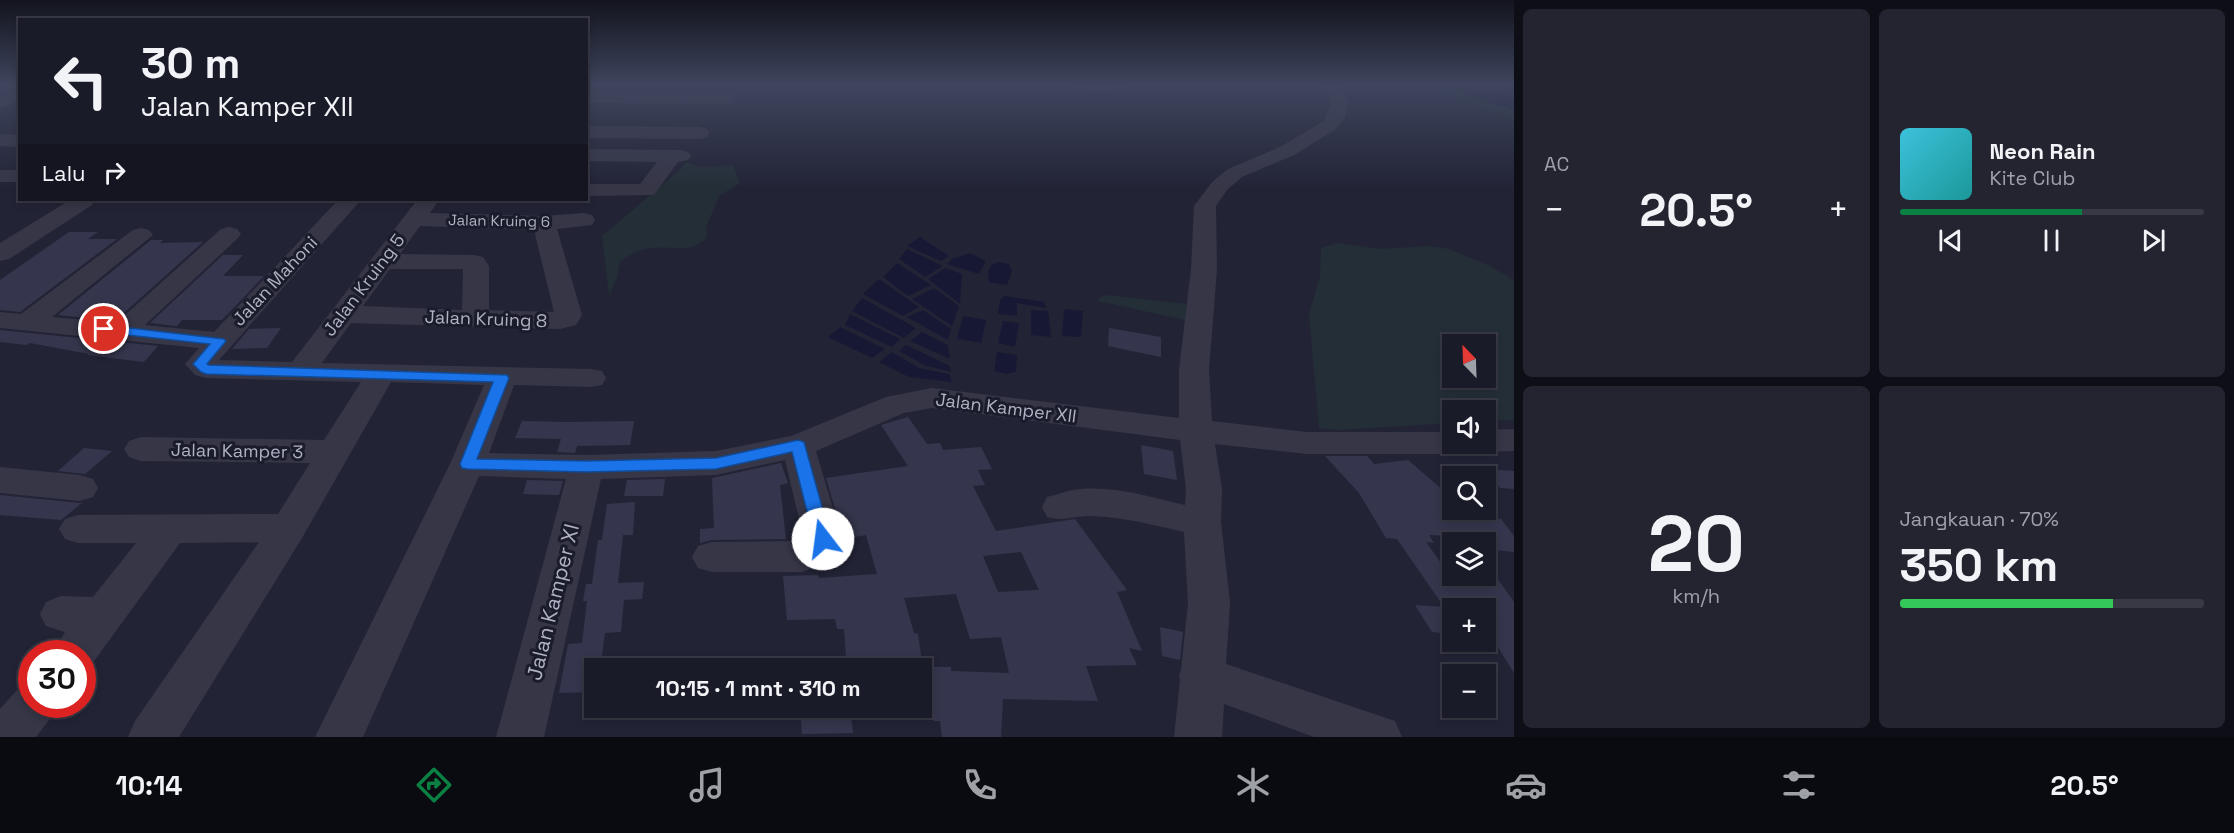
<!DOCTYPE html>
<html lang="id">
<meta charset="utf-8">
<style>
body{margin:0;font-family:"Space Grotesk",sans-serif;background:#232430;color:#f1f3f6;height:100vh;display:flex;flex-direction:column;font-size:22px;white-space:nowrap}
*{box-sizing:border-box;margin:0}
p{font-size:20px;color:#9fa1a8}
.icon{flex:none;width:33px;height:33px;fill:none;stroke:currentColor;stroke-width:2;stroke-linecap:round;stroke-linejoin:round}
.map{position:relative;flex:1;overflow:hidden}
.drawer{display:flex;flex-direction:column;gap:9px;padding:9px;background:#0e0f16;width:720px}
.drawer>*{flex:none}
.guide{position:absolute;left:18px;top:18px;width:570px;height:183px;border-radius:0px;box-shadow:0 3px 9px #0003,0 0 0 2px #383945;background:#1a1b28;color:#f1f3f6;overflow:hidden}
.needle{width:39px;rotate:337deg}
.controls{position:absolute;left:1442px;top:334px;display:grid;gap:12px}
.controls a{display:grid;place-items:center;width:54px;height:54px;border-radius:0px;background:#1a1b28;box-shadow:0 3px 9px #0003,0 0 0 2px #383945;font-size:30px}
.speed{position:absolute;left:18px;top:640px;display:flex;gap:12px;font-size:30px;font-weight:700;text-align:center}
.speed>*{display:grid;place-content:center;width:78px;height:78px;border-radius:50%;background:#1a1b28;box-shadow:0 3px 9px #0003,0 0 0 2px #383945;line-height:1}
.speed .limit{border:9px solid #d22;background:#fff;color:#111}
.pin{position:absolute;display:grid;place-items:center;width:51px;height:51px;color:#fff;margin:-26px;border:3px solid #fff;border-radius:50%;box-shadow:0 2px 6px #0007}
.me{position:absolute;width:66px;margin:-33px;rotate:345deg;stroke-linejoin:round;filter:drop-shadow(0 0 4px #0008)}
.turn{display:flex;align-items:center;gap:21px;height:126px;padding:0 24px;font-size:27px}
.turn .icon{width:78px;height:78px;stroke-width:2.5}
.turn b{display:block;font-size:42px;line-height:51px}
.then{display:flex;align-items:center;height:57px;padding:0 24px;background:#0003;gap:12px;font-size:22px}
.big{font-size:45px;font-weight:700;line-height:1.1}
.drawer .card{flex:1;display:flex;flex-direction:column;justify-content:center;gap:9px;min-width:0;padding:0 21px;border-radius:9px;background:#232430}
.drawer .dial{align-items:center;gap:0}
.dial b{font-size:78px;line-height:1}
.song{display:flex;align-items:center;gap:18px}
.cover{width:72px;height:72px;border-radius:9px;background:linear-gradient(135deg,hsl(190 70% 55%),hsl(180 70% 35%))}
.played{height:6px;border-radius:3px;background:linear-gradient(90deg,#0b8043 60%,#383945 60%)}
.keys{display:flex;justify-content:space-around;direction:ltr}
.heat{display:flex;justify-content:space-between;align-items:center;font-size:33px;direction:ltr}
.charge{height:9px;border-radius:4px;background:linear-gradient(90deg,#34c759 70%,#383945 0)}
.drawer .tiles{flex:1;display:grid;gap:9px;grid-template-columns:repeat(2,1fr)}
.trip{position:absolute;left:584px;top:658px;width:348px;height:60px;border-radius:0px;background:#1a1b28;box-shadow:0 3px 9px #0003,0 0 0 2px #383945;font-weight:700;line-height:60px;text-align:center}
.dock{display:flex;height:96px;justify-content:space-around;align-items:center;background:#0a0b10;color:#9fa1a8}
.dock .icon{width:42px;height:42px}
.dock .on{color:#0b8043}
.dock b{font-size:27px;color:#f1f3f6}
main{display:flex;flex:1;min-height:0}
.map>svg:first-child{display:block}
.green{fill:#242e37;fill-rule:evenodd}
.water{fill:#171833}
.building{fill:#35364d;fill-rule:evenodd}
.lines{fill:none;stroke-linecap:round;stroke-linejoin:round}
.minor{fill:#363647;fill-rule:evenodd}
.route{fill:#1a73e8;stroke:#114b97;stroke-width:1.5}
.labels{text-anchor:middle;stroke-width:6;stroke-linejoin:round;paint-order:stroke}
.far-street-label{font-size:15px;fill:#b0b1c3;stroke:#1b1c2b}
.street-label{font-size:18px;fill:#b0b1c3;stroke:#1b1c2b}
.near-street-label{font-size:21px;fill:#b0b1c3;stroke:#1b1c2b}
</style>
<main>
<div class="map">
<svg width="1514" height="737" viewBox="0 0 1514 737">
<rect width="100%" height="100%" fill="#222436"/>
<!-- green -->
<g class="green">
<polygon points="1433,85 1447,85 1469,96 1514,110 1514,119 1449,95"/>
<path d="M686 162 700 167 733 165 740 183 719 196 706 228 707 237C691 255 671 245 650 248 639 249 629 255 620 262L617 278 609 295 602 236 681 169Z"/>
<path d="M1338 243 1381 249 1428 246 1449 249 1490 266 1514 280V420L1485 421V411H1452V423L1338 430 1319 428 1309 313 1320 277 1321 248ZM1452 345H1485V378H1452Z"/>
<polygon points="1108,295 1187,304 1185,320 1098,301 1100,297"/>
</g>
<!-- water -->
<g class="water">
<polygon points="1447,85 1490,85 1514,98 1514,110 1469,96"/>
<polygon points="920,237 949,256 941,261 907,246"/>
<polygon points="907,249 943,266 925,277 899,259"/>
<polygon points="970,253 986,261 979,274 947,264 952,259"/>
<polygon points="998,262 1009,264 1012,271 1007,285 989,282 988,272 991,265"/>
<polygon points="897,263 931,285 908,296 883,277"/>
<polygon points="945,268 962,274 960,304 928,279"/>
<polygon points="879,279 919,307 903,316 863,294"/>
<polygon points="934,288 959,306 952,326 912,299"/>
<polygon points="1004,296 1044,302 1046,308 1017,303 1017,316 998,314 1000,300"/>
<polygon points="862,298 916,328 904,338 852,311"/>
<polygon points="1066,309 1083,311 1081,337 1062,336 1064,311"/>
<polygon points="923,310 951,329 948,340 907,317"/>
<polygon points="1031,310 1048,311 1051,337 1031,335"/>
<polygon points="850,314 900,339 892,347 845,325"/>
<polygon points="963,316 986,320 981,343 957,339"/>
<polygon points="1003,321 1019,323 1015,347 998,343"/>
<polygon points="840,327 885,349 872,358 828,337"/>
<polygon points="922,332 948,345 950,359 910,341"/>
<polygon points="906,345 950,366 951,372 924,365 899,351"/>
<polygon points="892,352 919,368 949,374 952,382 909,377 879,362"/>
<polygon points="997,352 1017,355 1016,372 1006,374 994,371"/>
</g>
<!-- building -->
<g class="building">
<polygon points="69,232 98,232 88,239 117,239 20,312 0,310 0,280"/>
<polygon points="151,240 163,240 160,243 203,242 115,321 58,315"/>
<polygon points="223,255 243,255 223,276 264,276 222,320 182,320 177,326 150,323"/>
<polygon points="281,328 267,348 232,349 249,329"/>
<polygon points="1109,328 1161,337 1161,357 1108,346"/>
<polygon points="0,330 158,346 144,362 87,355 89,354 30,343 26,345 0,342"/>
<path d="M908 417 927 444 940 443 943 450 981 447 992 469 978 470 985 485 973 486 996 531 1075 519 1127 590 1117 592 1142 651 1129 648 1137 665 1086 666 1098 701 1003 699 1001 737H942L940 721H934L926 667H951V671L1009 673 1001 637 970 639 956 594 904 598 914 633 918 634 923 669H847L844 629H837L835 619 787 620 783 576 818 575 819 578 877 574 866 535 844 539 826 478 908 466 881 425ZM1021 552 1039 590 998 592 983 556Z"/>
<polygon points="522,421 566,422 634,421 630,445 577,446 575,453 557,452 561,439 515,438"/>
<polygon points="1141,445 1173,451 1177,480 1144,474"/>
<polygon points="84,448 112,451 85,474 58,471"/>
<polygon points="1325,456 1367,456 1374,464 1408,460 1452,498 1452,510 1465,510 1473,517 1501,519 1514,536 1514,552 1485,549 1485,543 1480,543 1475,537 1429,535 1434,543 1426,542 1451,577 1485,580 1485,561 1514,602 1514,673 1485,626 1485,609 1452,609 1452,634 1432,632 1415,605 1444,607 1397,539 1386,538 1359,493"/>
<polygon points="781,463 788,483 780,485 786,539 712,540 700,543 700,529 714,528 712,478"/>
<polygon points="1483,469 1514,471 1514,489 1500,488"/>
<polygon points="665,479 663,496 624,496 627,480"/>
<polygon points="527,480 563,481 559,495 523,494"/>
<polygon points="0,495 80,503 83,502 61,520 0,515"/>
<polygon points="635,502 633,535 623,535 618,583 644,582 642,599 624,600 621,632 605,633 600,669 594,669 594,692 559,693 568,644 582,643 587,601 583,601 586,584 592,584 598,540 602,540 607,504"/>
<polygon points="1160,627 1183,632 1180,660 1162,656"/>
<polygon points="800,708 850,708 853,733 802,734"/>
</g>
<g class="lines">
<!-- minor -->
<g class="minor">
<path d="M1069 85H1124L1125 87C1118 95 1076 93 1069 85Z"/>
<path d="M1324 85H1340L1349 101 1345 117 1336 129 1294 155 1242 177 1227 190 1216 206 1217 269 1209 370 1212 421 1307 432H1452V444H1468L1464 451 1452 454H1307L1215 444 1222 489 1221 522 1230 603 1226 664 1395 721 1402 737H1314L1224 704 1222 737H1174L1180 680 1179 676 1181 670 1188 603 1184 532C1154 525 1123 517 1092 516 1074 515 1065 522 1047 517L1042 507 1047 497C1056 495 1065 491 1074 490 1110 484 1150 497 1185 505L1186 489 1180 440 932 408 904 413 816 451 842 539 826 563 802 572H712L698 568 692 557 698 546 712 542 798 541 803 536 785 460 716 475 601 479 544 737H496L566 479 479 476 363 737H315L450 464 484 385 391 382 302 538 179 737H128L135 721 259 542 180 543 89 668 82 670V654H52L65 632 46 626 40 614 46 602 61 596 93 597 136 543H78L65 539 59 529 65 519 78 515 278 514 310 463 141 461 129 457 124 449 129 441 141 437 324 440 361 382 206 378 195 375 185 364 199 348 0 328V312L21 314 133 230 141 228 149 230 153 235 52 317 116 323 221 229 229 227 237 229 241 234 237 239 145 325 214 332 338 200H361L219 360 292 362 417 200H439L430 213 544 216 584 213 592 215 595 220 592 225 557 229 582 315 576 325 560 329 351 323 322 363 591 369 602 371 606 378 602 385 591 387 514 385 489 453 586 455 716 451 791 436 886 397 932 388 1179 418V370L1191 269 1194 206 1212 182 1228 169 1280 147 1324 121 1331 101ZM420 226 534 230 554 312 489 310V266L483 257 474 255 400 254ZM390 269H463L462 310 363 306Z"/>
<polygon points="20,89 20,100 0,108 0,97"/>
<polygon points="586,93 728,94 734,95 736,99 734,103 728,104 586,103"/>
<polygon points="586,126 700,127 707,129 709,133 707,137 700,139 586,138"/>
<polygon points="0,134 20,135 20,147 0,146"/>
<polygon points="586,149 681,150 688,152 691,156 688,160 678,162 654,195 586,196 586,184 640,184 657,162 586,161"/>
<rect x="0" y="170" width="20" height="12"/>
<polygon points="70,200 95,200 92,205 9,259 0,261 0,243"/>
<polygon points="1514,429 1514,451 1485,452 1473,449 1470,444 1485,444 1485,430"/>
<polygon points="0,467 80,475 93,479 98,488 93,497 80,501 0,493"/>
<polygon points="32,684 32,705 56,705 49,720 36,737 0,737 0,709 17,690"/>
</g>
</g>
<!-- sky -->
<linearGradient id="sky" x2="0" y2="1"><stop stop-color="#13141e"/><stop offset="0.45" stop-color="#3e455d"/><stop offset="1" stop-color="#3e455d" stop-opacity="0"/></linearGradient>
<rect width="1514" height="188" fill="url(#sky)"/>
<!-- route -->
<polygon class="route" points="104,325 224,339 226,341 207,364 209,365 507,375 509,378 477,459 586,461 716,458 798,440 804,442 831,539 829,543 823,545 817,543 814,539 792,452 716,469 586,472 467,469 462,468 460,464 493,382 206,374 201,372 193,364 210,344 100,332 98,329"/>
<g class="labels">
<!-- far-street labels -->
<g class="far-street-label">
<text transform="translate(499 221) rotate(1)" y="5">Jalan Kruing 6</text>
</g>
<!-- street labels -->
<g class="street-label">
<text transform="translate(275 281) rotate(-47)" y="6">Jalan Mahoni</text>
<text transform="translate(364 285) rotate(-53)" y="6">Jalan Kruing 5</text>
<text transform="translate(486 319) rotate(2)" y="6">Jalan Kruing 8</text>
<text transform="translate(1006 408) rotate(7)" y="6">Jalan Kamper XII</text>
<text transform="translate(237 451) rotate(1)" y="6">Jalan Kamper 3</text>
</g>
<!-- near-street labels -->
<g class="near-street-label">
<text transform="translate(553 602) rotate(-76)" y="7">Jalan Kamper XI</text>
</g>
</g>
</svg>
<div class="controls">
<a><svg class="needle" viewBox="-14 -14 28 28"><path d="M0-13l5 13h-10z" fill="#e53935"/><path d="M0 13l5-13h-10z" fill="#9fa1a8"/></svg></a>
<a><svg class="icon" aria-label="sound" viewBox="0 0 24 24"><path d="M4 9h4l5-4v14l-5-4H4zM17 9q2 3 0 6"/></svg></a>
<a><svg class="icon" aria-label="search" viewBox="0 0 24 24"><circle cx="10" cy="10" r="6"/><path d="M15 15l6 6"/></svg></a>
<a><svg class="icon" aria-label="layers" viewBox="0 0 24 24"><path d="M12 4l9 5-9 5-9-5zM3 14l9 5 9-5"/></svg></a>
<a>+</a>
<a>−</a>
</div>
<div class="speed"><div class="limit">30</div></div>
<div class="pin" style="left:104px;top:329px;background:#d93025"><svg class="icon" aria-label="arrive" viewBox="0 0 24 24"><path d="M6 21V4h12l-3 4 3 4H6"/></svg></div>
<svg class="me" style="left:823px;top:539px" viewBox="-20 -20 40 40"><circle r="19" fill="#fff"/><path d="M0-13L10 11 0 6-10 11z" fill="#1a73e8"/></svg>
<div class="trip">10:15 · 1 mnt · 310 m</div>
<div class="guide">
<div class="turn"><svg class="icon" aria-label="left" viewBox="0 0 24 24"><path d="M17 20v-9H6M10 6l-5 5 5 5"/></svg><div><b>30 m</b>Jalan Kamper XII</div></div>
<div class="then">Lalu<svg class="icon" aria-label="right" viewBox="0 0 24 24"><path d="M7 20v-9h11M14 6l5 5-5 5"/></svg></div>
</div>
</div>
<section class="drawer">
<div class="tiles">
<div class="card"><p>AC</p>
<div class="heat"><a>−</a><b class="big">20.5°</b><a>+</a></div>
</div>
<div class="card">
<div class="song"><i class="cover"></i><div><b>Neon Rain</b><p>Kite Club</p></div></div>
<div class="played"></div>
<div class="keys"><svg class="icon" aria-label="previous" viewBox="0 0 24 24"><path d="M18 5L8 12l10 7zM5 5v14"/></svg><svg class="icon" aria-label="pause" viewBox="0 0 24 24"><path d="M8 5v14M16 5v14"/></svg><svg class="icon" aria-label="next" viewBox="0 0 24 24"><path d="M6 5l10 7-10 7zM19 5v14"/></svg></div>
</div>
<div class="card dial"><b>20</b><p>km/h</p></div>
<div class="card"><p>Jangkauan · 70%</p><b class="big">350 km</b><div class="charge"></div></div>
</div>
</section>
</main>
<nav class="dock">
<b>10:14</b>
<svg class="icon on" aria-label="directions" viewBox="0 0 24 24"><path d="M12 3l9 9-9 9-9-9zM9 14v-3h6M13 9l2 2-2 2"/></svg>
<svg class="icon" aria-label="music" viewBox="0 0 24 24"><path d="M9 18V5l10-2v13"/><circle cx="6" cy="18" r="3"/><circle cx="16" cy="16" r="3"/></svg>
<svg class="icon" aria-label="phone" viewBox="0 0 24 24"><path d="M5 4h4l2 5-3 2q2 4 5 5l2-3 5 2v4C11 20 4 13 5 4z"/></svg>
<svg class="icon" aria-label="climate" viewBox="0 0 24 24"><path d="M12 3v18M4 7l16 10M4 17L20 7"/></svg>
<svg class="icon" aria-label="car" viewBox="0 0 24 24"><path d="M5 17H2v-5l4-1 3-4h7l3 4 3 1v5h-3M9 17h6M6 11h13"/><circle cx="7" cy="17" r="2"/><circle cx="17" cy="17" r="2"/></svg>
<svg class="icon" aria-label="filters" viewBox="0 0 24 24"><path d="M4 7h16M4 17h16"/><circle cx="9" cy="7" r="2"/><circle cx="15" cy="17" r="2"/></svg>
<b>20.5°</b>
</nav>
